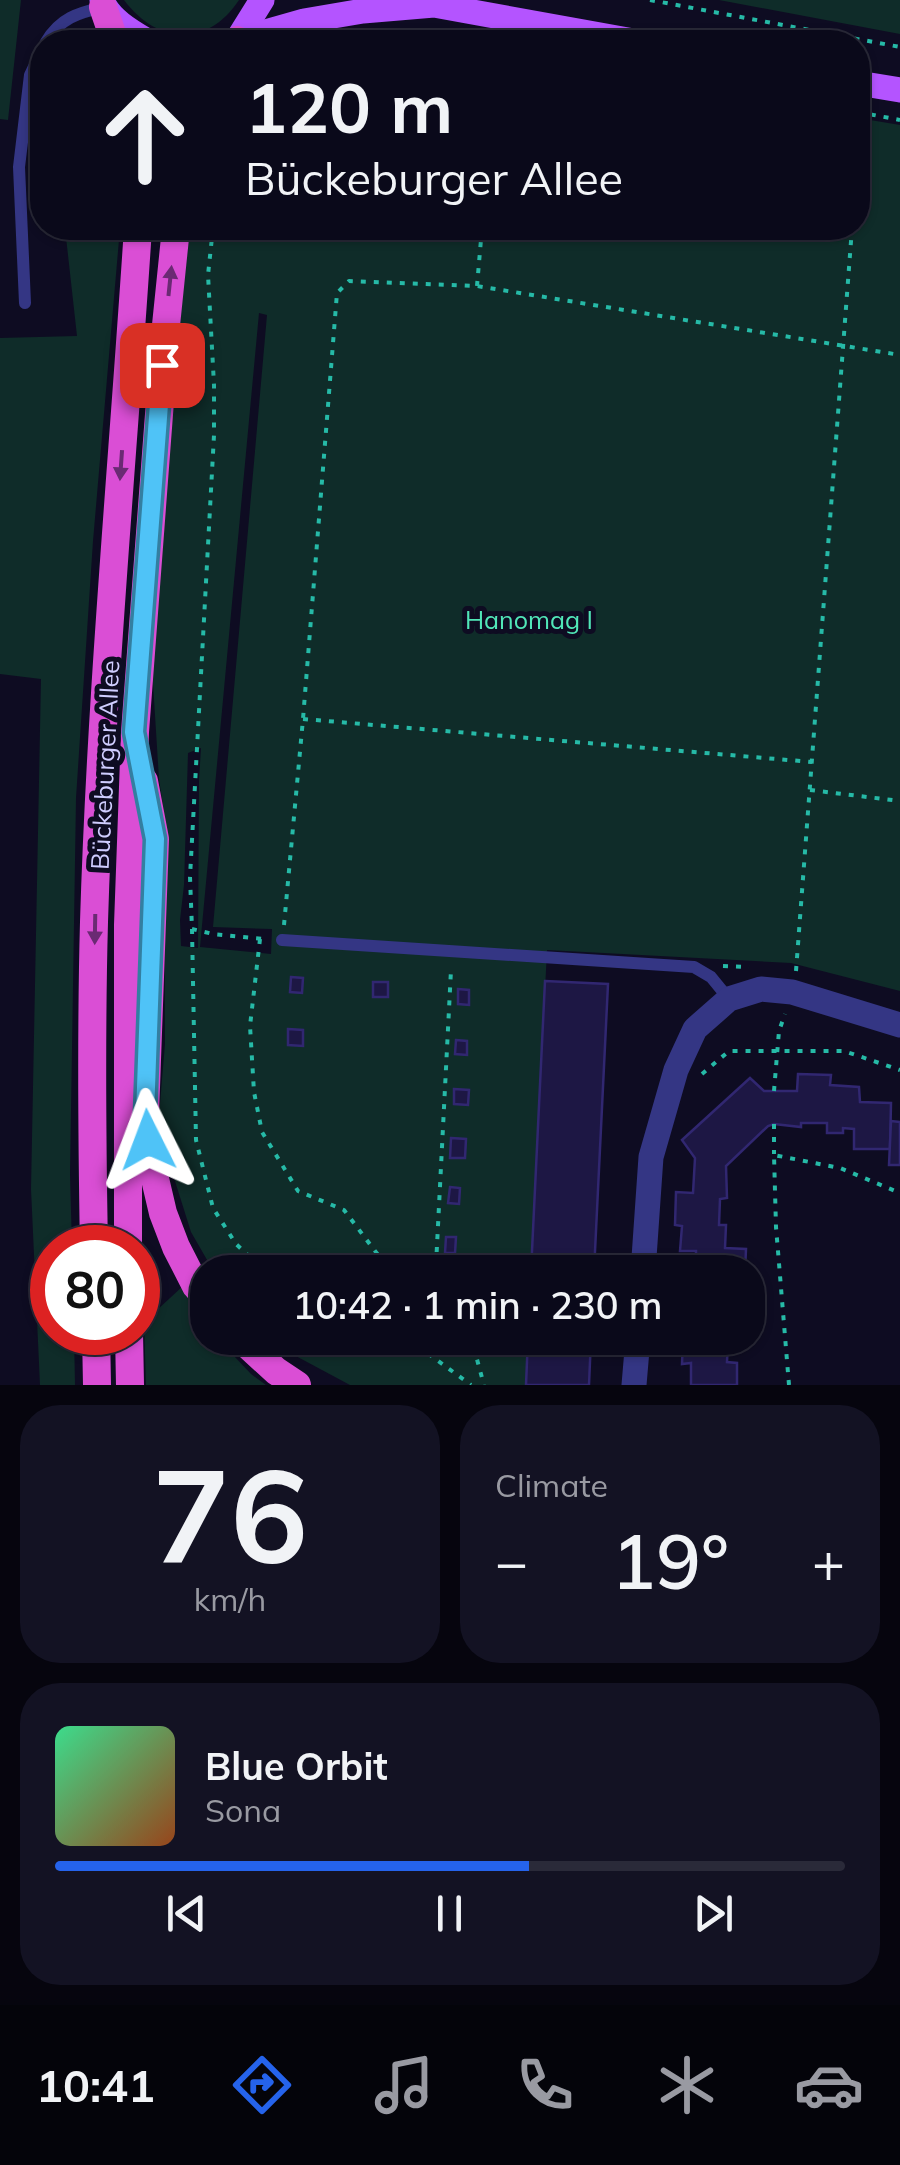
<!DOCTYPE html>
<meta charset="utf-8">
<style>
body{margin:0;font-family:Mulish,sans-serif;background:#131223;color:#f1f3f6;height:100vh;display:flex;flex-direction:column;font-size:38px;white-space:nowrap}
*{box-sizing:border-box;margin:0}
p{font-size:32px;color:#999aa2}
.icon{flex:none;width:55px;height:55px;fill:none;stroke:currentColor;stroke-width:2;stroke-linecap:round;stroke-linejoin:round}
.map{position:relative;height:1385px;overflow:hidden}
.panel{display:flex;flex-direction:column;gap:20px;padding:20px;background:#06050e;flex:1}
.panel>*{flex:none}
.top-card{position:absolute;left:30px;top:30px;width:840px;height:210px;border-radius:40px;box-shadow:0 2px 8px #0004,0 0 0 2px #2a2a39;background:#0a091a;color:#f1f3f6;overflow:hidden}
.speed{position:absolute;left:30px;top:1225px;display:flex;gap:20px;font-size:50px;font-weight:700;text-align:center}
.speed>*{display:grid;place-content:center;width:130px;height:130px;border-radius:50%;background:#0a091a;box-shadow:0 2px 8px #0004,0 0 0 2px #2a2a39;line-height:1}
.speed .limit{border:15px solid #d22;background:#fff;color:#111}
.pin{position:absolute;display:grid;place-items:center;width:85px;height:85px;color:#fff;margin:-42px;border-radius:20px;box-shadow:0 5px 15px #0006}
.me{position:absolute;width:110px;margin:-55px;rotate:357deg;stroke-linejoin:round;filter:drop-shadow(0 0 8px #0008)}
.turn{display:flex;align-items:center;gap:35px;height:210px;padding:0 50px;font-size:45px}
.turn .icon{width:130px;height:130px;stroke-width:2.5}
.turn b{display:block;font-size:70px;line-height:85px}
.big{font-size:75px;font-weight:600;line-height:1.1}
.panel .tile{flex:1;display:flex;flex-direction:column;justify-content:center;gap:15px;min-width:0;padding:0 35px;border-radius:40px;background:#131223}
.panel .dial{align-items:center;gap:0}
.dial b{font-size:130px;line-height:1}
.song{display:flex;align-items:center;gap:30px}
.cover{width:120px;height:120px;border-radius:15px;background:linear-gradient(135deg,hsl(150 70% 55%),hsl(20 70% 35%))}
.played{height:10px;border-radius:5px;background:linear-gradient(90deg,#2563eb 60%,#2a2a39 60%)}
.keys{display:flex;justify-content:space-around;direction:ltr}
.heat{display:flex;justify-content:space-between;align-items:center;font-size:55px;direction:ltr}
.panel .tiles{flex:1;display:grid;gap:20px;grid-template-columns:1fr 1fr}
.tile:last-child{grid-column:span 2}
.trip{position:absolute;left:190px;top:1255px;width:575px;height:100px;border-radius:40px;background:#0a091a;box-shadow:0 2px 8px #0004,0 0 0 2px #2a2a39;font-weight:600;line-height:100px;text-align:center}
.menu{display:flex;height:160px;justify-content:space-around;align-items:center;background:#04040a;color:#999aa2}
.menu .icon{width:70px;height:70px}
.menu .on{color:#2563eb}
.menu b{font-size:45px;color:#f1f3f6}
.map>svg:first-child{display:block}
.green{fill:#0f2c29;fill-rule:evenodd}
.building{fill:#1d1744;stroke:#312771;stroke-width:2.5}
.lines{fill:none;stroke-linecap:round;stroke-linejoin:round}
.path{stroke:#26baa7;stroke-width:4;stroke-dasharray:5 8;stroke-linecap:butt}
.service{stroke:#343684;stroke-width:12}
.minor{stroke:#343684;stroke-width:25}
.primary{stroke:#b454ff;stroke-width:25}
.trunk{stroke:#da4ed5;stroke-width:28}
.oneway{fill:#6a2a73}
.route-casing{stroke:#337fa1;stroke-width:25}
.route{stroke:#4fc3f7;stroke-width:18}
.labels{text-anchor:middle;stroke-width:10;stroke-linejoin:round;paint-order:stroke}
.park-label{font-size:25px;fill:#51e6b8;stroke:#0e0c22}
.street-label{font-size:25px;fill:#cfcdff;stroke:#0e0c22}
</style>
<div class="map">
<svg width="900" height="1385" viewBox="0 0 900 1385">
<rect width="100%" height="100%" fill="#0e0c22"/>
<!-- green -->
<g class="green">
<polygon points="0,0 21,0 8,120 0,119"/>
<path d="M124 0H239C207 48 158 45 124 0Z"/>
<polygon points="719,0 900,0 900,34"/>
<polygon points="351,37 405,38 435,42 327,42"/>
<path d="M858 118 900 125V991L791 963 547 950 531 1272H214L191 1232 158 1127 165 1044 164 812 159 779 152 667 174 377 190 228H858ZM259 313 267 315 213 927 272 929 271 954 200 947ZM201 748 199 780 198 948 181 946 180 920 184 885 188 753Z"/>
<polygon points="65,228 120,228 93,541 76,798 70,1174 72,1247 52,1248 52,1332 74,1333 75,1385 40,1385 31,1189 41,679 0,674 0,338 77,336"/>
<polygon points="183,1286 207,1326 208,1338 217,1338 251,1374 266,1385 146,1385 144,1322"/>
<polygon points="272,1338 528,1338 526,1385 350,1385 294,1355"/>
</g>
<!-- building -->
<g class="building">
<polygon points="291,977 303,978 302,993 290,992"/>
<polygon points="545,981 608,984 594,1272 531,1272"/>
<rect x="373" y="982" width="15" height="15"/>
<polygon points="458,989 469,990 469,1005 458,1004"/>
<polygon points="288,1029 303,1030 303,1046 288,1045"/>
<polygon points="456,1040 467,1041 467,1055 455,1054"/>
<polygon points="798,1074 831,1075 830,1085 859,1087 860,1102 891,1103 890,1149 854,1149 854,1129 843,1128 843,1133 827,1133 827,1123 801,1123 801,1127 774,1124 768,1126 726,1166 727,1198 720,1199 719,1225 726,1225 725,1248 746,1249 745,1272 696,1272 696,1251 680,1251 682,1226 675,1225 676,1192 693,1193 695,1158 682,1140 750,1078 764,1091 797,1091"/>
<polygon points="454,1089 469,1090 468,1105 454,1104"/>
<polygon points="891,1121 900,1122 900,1165 889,1165"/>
<polygon points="451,1138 466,1139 465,1158 450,1158"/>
<polygon points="450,1187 460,1188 459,1204 448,1203"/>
<polygon points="446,1237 456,1237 455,1253 445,1253"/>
<polygon points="528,1338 591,1338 589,1385 526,1385"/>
<polygon points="683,1338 743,1338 743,1342 728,1341 727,1362 737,1363 737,1385 691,1385 691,1363 682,1364"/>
</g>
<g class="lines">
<!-- path -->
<g class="path">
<polyline points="650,0 900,47"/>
<polyline points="416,32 481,42"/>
<polyline points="858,112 900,120"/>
<polyline points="858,163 861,144"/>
<polyline points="213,228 208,275 214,385 214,435 190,877 192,929 213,934 264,939"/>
<polyline points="477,286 482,228"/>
<polyline points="303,719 812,762"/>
<polyline points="810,790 900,801"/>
<polyline points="284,925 303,719 337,293 349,281 477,286 900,355"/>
<polyline points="192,929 196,1140 213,1208 236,1244 266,1272"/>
<polyline points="260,939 250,1026 254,1092 262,1132 298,1191 344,1210 391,1272"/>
<polyline points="723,966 749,967"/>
<polyline points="796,971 852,228"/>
<polyline points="702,1074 729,1051 844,1051 900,1070"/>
<polyline points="774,1091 779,1031 785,1014"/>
<polyline points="774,1124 774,1154"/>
<polyline points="436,1265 451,970"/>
<polyline points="407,1338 471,1385"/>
<polyline points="466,1338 472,1341 484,1385"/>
<polyline points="789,1385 776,1227 774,1155 840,1168 900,1193"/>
</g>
<!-- service -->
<g class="service">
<path d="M46 42C60 18 78 13 103 7"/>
<polyline points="25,303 19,167 30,75 42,50"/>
<polyline points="282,940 694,967 711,977 729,999"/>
</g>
<!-- minor -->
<g class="minor">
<polyline points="643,1272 651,1157 676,1070 695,1029 729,999 761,989 792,992 900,1025"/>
<polyline points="634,1385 638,1338"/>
</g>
<!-- primary -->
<g class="primary">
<path d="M102 0C109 19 132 32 149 42"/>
<polyline points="237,40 262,0"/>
<polyline points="230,42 304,21 363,11 434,5 639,42"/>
<polyline points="858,83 900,90"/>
</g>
<!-- trunk -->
<g class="trunk">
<polyline points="103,7 115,42"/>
<polyline points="236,42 237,40"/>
<polyline points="144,781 155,839 145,1115 152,1166 163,1213 176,1247 196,1286 208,1300"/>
<path d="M94 1248C92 1139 91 1031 94 922 101 690 123 459 138 228"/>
<polyline points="128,1248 128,925 135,732 165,335 176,228"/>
<polyline points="96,1332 97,1385"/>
<polyline points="129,1332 130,1385"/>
<polyline points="240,1338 276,1371 297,1385"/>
</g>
</g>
<!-- one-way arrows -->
<defs><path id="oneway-solid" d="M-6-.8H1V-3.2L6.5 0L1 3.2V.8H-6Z" transform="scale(2.5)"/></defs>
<g class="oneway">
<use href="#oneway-solid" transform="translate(170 281) rotate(-84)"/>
<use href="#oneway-solid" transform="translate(121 465) rotate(94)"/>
<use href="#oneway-solid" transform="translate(95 929) rotate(91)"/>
</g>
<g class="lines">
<!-- route casing -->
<g class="route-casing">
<polyline id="route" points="148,1140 145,1115 155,839 134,732 162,365"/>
</g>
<!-- route -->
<use href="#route" class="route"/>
</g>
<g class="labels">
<!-- park labels -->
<g class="park-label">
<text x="529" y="629">Hanomag I</text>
</g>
<!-- street labels -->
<g class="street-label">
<text transform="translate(105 765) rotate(-87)" y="9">Bückeburger Allee</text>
</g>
</g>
</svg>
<div class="speed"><div class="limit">80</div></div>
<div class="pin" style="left:162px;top:365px;background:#d93025"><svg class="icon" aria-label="arrive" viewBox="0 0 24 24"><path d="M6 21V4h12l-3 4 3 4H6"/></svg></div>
<svg class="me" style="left:148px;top:1140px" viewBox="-20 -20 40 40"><path d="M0-17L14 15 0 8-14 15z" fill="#4fc3f7" stroke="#fff" stroke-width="4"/></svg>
<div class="trip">10:42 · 1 min · 230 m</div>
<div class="top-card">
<div class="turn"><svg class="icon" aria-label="ahead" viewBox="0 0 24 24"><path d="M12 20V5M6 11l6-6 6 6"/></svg><div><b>120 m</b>Bückeburger Allee</div></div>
</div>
</div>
<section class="panel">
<div class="tiles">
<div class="tile dial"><b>76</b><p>km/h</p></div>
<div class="tile"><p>Climate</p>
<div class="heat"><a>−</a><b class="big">19°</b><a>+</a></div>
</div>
<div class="tile">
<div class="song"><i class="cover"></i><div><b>Blue Orbit</b><p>Sona</p></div></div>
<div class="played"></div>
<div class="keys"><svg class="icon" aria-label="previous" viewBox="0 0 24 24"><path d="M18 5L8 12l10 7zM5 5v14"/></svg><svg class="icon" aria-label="pause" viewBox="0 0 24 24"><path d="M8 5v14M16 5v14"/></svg><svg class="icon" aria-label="next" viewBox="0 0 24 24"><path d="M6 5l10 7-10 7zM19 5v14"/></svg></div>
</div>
</div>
</section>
<nav class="menu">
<b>10:41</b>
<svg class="icon on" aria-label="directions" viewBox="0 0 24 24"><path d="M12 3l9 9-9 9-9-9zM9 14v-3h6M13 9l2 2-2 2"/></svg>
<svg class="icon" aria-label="music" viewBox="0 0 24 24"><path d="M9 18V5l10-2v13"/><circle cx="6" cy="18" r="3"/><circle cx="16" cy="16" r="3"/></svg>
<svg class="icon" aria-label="phone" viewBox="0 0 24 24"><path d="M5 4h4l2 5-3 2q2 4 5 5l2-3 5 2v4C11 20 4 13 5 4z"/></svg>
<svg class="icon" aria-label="climate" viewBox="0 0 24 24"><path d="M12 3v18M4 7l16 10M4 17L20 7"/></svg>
<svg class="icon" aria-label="car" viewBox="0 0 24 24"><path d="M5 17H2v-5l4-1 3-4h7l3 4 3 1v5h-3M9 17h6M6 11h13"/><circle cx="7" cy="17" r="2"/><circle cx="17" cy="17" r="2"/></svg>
</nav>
